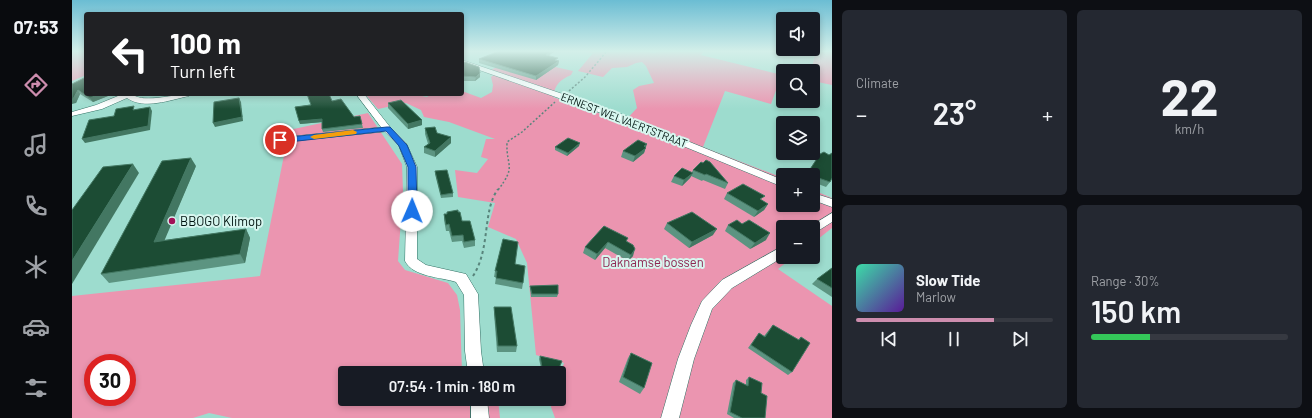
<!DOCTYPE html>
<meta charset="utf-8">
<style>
body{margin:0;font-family:Barlow,sans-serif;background:#242831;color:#f1f3f6;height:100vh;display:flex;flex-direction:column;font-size:15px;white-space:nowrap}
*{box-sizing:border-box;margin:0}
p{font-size:13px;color:#9ea1a6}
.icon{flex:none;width:22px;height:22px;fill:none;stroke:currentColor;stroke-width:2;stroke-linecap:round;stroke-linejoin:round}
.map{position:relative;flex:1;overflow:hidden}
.panel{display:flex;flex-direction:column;gap:10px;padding:10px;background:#0d0f14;width:480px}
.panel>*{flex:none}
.hud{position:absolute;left:12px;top:12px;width:380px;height:84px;border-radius:4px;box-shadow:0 2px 6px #0003;background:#202124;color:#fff;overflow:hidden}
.tools{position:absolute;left:704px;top:12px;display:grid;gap:8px}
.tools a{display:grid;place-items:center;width:44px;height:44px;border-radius:4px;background:#171b24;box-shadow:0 2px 6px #0003;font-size:20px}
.speed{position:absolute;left:12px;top:354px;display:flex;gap:8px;font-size:20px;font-weight:700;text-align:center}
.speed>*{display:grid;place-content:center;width:52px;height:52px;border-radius:50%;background:#171b24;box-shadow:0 2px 6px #0003;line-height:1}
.speed .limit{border:6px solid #d22;background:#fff;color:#111}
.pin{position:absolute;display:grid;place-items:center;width:34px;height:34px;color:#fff;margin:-17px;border:2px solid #fff;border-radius:50%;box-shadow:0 1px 4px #0007}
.me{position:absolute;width:44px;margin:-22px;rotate:1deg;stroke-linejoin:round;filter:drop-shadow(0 0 3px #0008)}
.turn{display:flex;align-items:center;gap:14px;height:84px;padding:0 20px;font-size:18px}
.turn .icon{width:52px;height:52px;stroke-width:2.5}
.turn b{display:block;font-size:28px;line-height:34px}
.big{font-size:30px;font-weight:600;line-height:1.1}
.panel .card{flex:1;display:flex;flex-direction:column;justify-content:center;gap:6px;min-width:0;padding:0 14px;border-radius:6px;background:#242831}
.panel .dial{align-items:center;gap:0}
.dial b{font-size:52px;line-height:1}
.song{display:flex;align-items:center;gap:12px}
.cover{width:48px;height:48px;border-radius:6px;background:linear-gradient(135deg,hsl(160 70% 55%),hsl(270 70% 35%))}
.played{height:4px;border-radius:2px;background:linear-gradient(90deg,#cd8dae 70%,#363941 70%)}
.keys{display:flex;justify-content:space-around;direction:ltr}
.heat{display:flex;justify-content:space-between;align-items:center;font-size:22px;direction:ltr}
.charge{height:6px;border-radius:3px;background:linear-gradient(90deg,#34c759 30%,#363941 0)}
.panel .tiles{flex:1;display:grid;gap:10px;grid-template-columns:repeat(2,1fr)}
.trip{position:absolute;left:266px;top:366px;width:228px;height:40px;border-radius:4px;background:#171b24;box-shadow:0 2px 6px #0003;font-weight:600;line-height:40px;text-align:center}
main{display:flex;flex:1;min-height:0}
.tab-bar{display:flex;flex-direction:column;width:72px;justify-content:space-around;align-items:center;background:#090b0e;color:#9ea1a6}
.tab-bar .icon{width:28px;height:28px}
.tab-bar .current{color:#cd8dae}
.tab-bar b{font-size:18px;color:#f1f3f6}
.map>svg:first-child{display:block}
.green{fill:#eb95b0;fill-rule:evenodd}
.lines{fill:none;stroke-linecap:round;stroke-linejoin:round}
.lane-casing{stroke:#327064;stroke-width:5.5}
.street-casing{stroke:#327064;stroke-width:1}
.path-far1{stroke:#58847b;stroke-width:1.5;stroke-dasharray:2 2;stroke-linecap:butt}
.path{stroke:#58847b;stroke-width:2;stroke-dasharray:3 3;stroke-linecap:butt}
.lane{stroke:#fff;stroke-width:4.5}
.street{fill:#fff;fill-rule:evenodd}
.wall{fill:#5c9481}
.shaded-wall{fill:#437762}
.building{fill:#1c4c34;stroke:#437762}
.route{fill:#1a73e8;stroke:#114b97}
.slow{fill:#f59e0b}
.poi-dot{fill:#a11157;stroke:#d7f6ef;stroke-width:1.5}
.labels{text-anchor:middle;stroke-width:4;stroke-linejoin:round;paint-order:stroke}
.far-street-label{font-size:11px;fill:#001410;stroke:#d7f6ef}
.poi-label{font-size:13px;fill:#001410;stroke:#d7f6ef;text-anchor:start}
.park-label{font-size:13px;fill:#8e2652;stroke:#d7f6ef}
</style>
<main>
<nav class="tab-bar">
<b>07:53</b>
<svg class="icon current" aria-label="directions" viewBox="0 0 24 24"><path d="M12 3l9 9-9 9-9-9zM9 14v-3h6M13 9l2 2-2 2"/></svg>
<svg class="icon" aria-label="music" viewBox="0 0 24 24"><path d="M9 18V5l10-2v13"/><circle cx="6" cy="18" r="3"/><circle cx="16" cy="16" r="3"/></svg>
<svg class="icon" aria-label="phone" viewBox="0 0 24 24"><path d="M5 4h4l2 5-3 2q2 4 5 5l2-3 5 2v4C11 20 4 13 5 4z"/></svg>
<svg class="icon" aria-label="climate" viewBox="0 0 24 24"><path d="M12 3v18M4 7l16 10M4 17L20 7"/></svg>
<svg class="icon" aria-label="car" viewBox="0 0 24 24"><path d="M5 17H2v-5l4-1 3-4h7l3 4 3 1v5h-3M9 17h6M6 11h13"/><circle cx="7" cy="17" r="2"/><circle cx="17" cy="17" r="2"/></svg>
<svg class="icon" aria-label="filters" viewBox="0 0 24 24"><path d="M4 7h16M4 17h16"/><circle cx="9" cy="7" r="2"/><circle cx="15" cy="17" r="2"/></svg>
</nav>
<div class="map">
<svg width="760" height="418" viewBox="0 0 760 418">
<rect width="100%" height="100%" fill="#9ddcce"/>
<!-- green -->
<g class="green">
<polygon points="0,51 14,51 14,75 0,81"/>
<path d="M509 51H571L583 53 585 51H632L629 55 706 74 708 69 716 71H711L699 104 653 91 631 147 711 178V205H741V190L760 198V228L741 243V227H711V257H721L706 269 760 306V418H483L479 407 481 399H487V376L492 363 464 355 455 263 444 239 416 227 423 203 386 197 383 170 405 173 416 159 409 157 414 139H423L377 122 352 117 349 110 334 103 306 109 293 94H340L355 97 359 94H390V91L409 98 420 92 421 85 419 77 426 72 419 70 435 62 466 63 501 71 499 75C488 80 483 84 481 97L552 122 565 108 561 90 567 86 582 83 574 66 570 62 564 63 555 67 540 68 531 77 506 71 521 53Z"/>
<polygon points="744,51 760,51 760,85 741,81 741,71 739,71"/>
<path d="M296 113 330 164 331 191 326 261 333 270 376 283 385 295 388 310 390 373H273V399H426L428 418H160L137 413 121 418H0V296L188 276 217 130ZM21 363H55V397H21Z"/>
</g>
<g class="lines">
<!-- lane casing -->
<g class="lane-casing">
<polyline id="lane" points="201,129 208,140 315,129"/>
</g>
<!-- street casing -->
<g class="street-casing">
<g id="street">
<polygon points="390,60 544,112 711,180 711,187 538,116 390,64"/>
<path d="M51 94H62L61 95C73 103 102 94 118 94L117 96C98 100 72 110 55 98L30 109 0 116V112L24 105Z"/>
<path d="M284 94H292L318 127 334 143 345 167V259L354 265 394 274 406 294 409 351 412 373H396L393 351 392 295 384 282C369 277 341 277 333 261L335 167 327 146 312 131Z"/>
<polygon points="741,193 760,199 760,207 741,200"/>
<polygon points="760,213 760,222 741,234 741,227 737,227"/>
<polygon points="711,246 711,257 660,288 640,309 622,359 607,418 589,418 606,359 619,325 630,301 650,280"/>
<polygon points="399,399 415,399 417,418 399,418"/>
</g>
</g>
<!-- path-far1 -->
<g class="path-far1">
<polyline points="497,91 513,77 535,51"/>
<path d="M426 190C445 165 434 168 435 142L450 132 483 102"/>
</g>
<!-- path -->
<path class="path" d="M401 276C419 248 410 211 426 189"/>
<!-- lane -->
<use href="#lane" class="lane"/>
<!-- street -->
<use href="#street" class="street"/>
</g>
<!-- wall -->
<g class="wall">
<polygon points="427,51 483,51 476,56 487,61 486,65 464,80 407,63 407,59"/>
<polygon points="390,64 408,77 403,81 390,81"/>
<polygon points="0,84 14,94 41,94 21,102 8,94 4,103"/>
<polygon points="260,101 282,117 288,116 291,128 251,132 250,129 250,122 228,124 223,107"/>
<polygon points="316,103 350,120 350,125 336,129 316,108"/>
<polygon points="353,128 365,133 379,143 363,157 352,153 352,147 356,144 353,134"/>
<polygon points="507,146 495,156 483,150 483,147"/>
<polygon points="574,147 572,153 561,162 549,157 551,151"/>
<polygon points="748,154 758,182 754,187 741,182 741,175 734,175"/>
<polygon points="629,162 656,183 653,189 631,180 630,181 619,176 618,178 610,186 599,182 602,176 620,172 621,170"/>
<polygon points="124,166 92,240 174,229 178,238 173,263 37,283 29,274"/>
<polygon points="363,171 381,193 381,197 369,198 363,174"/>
<polygon points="655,193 690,201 696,204 692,210 682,217 652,199"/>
<polygon points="375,212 386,212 390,221 403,240 403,246 392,248 390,241 380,242 377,231 374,231 372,220 372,214 375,214"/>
<polygon points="595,223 641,235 617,248 592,229"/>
<polygon points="656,225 694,240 678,249 653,231"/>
<polygon points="532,226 555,242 561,256 556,261 533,248 523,260 511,253 513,247"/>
<polygon points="443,264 451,283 450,289 423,284 424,277 422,277 423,271"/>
<polygon points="760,268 760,297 740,284 745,279"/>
<polygon points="458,286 486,294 485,297 459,297 458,289"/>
<polygon points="422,307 445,346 444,352 425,352 422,313"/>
<polygon points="701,325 726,340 729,337 720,372 716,375 676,348 687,333 692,336"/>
<polygon points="559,353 572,388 568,394 547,382 556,358"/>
<polygon points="468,356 485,373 470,373 467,359"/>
<polygon points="677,377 689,393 693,418 662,418 655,414 661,383 664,380 674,385 674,380"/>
</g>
<!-- shaded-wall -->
<g class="shaded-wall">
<polygon points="479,51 483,51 473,58 474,55"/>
<polygon points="487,61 486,65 464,80 464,76"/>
<polygon points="408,73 408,77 403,81 404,77"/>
<polygon points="6,90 8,94 4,103 0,104 0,99"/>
<polygon points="28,94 41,94 21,102 18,98"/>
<polygon points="89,94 95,94 95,95 90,96"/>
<polygon points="167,98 169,102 171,121 143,127 141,123"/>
<polygon points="78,107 80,111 78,130 13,143 10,139"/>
<polygon points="250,119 251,122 228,124 227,121"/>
<polygon points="350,120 350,125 336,129 336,124"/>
<polygon points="379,137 379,143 363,157 363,151"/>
<polygon points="508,143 507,146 495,156 496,153"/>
<polygon points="575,144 572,153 561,162 563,156 572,146"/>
<polygon points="119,158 124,166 88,251 82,242"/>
<polygon points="61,164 67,173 0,284 0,261"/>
<polygon points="621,173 618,178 610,186 612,180"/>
<polygon points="696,204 692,210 682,217 686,211"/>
<polygon points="174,229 178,238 173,263 168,254"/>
<polygon points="645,229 641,235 617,248 620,242"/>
<polygon points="698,233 694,240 678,249 683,243"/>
<polygon points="536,242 533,248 523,260 525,254"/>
<polygon points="563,249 561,256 556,261 559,255"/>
</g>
<!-- building -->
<g class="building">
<polygon points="427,51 479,51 474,55 486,58 483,60 487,61 464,76 407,59"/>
<polygon points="393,62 407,67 408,73 404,77 390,76 390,64"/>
<polygon points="14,77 14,94 28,94 18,98 6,90 1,99 0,99 0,84"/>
<polygon points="235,94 257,94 260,101 269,99 282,117 288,116 290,124 250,129 250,119 227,121 223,107 239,105"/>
<polygon points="167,98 170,117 141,123 142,102"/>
<polygon points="329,100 350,120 336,124 316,103"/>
<polygon points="62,106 61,110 78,107 76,126 10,139 17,120 42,116 44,109"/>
<polygon points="363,127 365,133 379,137 363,151 352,147 358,143 353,128"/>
<polygon points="496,138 508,143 496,153 483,147"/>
<polygon points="566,140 575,144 572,146 574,148 563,156 551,151"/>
<polygon points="752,152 757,155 760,153 760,178 758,182 741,176 741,175 738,175 735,174 748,154"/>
<polygon points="119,158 82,242 174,229 168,254 29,274 90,161"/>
<polygon points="634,160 638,162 656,183 634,174 633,175 621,170 629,162 631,163"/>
<polygon points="61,164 0,261 0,210 31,167"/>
<polygon points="610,168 621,173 612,180 602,176"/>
<polygon points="375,170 381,193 369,195 363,171"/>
<polygon points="671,184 693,196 688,199 696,204 686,211 655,193"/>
<polygon points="386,210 386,212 388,212 390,221 398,221 403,240 392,242 391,235 380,236 377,224 374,225 372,214 375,214 375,212"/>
<polygon points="620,212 645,229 620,242 595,223"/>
<polygon points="665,220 670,224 677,220 698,233 683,243 656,225"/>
<polygon points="532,226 556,238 554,241 561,245 563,249 559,255 536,242 525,254 513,247"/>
<polygon points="431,239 446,242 443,264 453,266 451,283 424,278 425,271 423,271"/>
<polygon points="760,268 760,288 745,279"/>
<polygon points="486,285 486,294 460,294 458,286"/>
<polygon points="422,307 439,307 445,346 426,346"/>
<polygon points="701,325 727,340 729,337 738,343 720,372 679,345 687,333 693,337"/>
<polygon points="559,353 580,363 572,388 551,377"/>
<polygon points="468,356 490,361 485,373 471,373"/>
<polygon points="677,377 690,383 689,393 695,396 693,418 670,418 658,412 664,380 676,386"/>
</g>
<!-- sky -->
<linearGradient id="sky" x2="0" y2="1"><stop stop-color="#6bbdd3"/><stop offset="0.47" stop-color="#d3efe9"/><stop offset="1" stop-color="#d3efe9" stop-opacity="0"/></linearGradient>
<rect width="760" height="109" fill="url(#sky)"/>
<!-- route -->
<polygon class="route" points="315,127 318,127 335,145 344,167 345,211 344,213 340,214 336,211 336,167 327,146 314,131 208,143 204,140 208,138"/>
<!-- slow -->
<polygon class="slow" points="281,130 285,132 284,134 242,139 238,137 242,135"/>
<!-- markers -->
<circle class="poi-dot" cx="100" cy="221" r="4"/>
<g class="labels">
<!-- far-street labels -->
<g class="far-street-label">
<text transform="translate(552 120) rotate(21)" y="4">ERNEST WELVAERTSTRAAT</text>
</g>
<!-- poi labels -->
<g class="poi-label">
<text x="108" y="226">BBOGO Klimop</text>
</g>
<!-- park labels -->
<g class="park-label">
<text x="581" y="267">Daknamse bossen</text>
</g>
</g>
</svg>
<div class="tools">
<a><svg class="icon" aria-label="sound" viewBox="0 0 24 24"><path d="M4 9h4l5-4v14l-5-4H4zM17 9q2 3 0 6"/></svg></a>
<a><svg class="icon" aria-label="search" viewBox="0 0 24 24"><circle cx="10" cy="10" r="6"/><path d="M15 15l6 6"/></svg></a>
<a><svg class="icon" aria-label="layers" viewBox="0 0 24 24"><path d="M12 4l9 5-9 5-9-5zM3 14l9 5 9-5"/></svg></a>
<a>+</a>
<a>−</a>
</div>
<div class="speed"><div class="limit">30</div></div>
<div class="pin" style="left:208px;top:140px;background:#d93025"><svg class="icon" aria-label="arrive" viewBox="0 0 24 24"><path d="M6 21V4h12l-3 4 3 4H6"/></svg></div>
<svg class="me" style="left:340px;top:211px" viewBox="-20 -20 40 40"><circle r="19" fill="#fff"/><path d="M0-13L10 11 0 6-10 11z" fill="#1a73e8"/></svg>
<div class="trip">07:54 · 1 min · 180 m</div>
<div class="hud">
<div class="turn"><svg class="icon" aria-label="left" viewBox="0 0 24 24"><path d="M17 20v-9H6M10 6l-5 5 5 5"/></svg><div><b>100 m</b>Turn left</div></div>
</div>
</div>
<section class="panel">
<div class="tiles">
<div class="card"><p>Climate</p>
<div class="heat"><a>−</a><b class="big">23°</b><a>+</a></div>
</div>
<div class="card dial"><b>22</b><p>km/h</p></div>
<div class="card">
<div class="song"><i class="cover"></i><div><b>Slow Tide</b><p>Marlow</p></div></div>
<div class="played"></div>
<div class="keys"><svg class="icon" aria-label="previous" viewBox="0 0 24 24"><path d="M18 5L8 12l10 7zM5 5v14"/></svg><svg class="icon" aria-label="pause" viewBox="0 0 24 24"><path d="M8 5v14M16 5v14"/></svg><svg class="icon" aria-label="next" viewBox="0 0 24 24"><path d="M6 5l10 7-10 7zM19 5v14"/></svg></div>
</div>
<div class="card"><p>Range · 30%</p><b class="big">150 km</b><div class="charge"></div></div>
</div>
</section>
</main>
